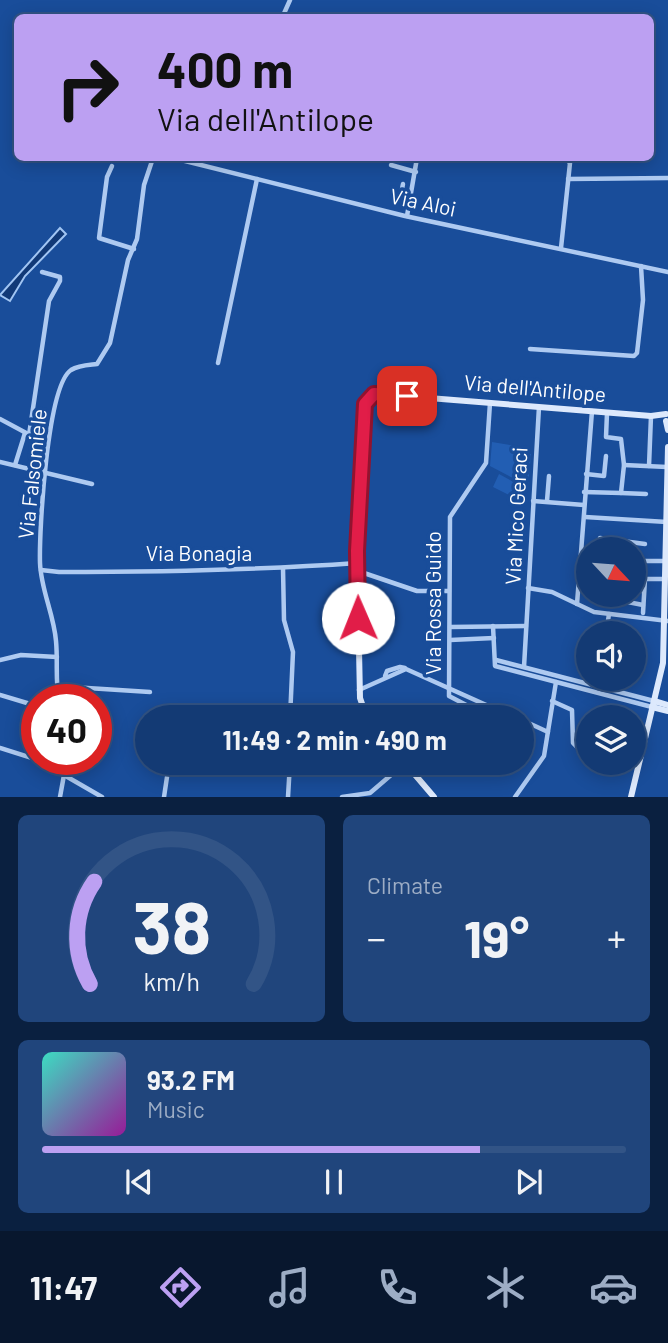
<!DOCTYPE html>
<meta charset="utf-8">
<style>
body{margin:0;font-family:Barlow,sans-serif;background:#20457c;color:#f1f3f6;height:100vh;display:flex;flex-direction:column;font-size:26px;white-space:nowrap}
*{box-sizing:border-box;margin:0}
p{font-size:23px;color:#9dadc5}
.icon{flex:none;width:38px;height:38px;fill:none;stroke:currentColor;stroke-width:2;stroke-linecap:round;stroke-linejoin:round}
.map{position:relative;height:797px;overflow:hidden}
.panel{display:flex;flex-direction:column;gap:18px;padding:18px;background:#0a2040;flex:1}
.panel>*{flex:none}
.banner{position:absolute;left:14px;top:14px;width:640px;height:147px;border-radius:10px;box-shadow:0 4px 18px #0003,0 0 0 2px #325486;background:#bca0f2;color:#111;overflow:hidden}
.needle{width:46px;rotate:116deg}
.buttons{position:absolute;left:576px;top:537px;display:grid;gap:14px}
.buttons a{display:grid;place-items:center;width:70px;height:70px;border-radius:50%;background:#133a74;box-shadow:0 4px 18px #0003,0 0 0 2px #325486;font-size:35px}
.speed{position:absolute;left:21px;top:684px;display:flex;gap:14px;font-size:35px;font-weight:700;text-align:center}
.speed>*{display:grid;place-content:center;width:91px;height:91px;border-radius:50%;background:#133a74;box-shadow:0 4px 18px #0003,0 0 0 2px #325486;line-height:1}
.speed .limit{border:10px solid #d22;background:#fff;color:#111}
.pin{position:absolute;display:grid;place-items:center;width:60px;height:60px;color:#fff;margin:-30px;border-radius:14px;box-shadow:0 4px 10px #0006}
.me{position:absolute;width:77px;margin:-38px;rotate:359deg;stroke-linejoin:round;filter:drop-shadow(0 0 5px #0008)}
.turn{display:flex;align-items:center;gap:24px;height:147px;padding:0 28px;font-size:32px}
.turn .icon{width:91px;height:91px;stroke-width:2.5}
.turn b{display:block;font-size:49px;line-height:60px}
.big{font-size:52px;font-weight:700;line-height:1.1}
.panel .tile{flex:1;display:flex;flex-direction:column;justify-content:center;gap:10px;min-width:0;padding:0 24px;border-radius:10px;background:#20457c}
.panel .dial{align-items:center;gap:0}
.dial svg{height:182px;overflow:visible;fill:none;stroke:#325486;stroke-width:7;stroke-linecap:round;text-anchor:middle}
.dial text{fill:#f1f3f6;stroke:none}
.song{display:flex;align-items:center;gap:21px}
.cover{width:84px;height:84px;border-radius:10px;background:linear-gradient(135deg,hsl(170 70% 55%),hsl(300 70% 35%))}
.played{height:7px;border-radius:4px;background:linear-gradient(90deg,#bca0f2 75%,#325486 75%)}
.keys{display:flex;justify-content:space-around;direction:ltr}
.heat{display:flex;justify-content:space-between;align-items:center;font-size:38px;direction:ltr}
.panel .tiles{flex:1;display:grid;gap:18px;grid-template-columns:1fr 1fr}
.tile:last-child{grid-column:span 2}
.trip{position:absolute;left:135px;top:705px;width:399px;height:70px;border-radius:35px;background:#133a74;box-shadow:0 4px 18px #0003,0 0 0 2px #325486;font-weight:700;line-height:70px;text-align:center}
.menu{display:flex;height:112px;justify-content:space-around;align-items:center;background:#08172e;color:#9dadc5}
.menu .icon{width:49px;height:49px}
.menu .on{color:#bca0f2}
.menu b{font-size:32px;color:#f1f3f6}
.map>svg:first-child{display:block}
.green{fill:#225eb3}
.water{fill:#113977;stroke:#a1c5f3;stroke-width:2}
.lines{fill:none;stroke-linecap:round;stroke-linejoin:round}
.street{stroke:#aecaf1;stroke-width:4.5}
.secondary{stroke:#dde9fc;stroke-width:6}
.route-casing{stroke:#92132f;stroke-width:18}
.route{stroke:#e11d48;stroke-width:12}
.labels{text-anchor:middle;stroke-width:7;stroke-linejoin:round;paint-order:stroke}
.street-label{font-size:21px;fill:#fff;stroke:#194d9a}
</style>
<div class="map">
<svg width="668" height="797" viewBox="0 0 668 797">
<rect width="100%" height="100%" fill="#194d9a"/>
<!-- green -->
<g class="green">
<polygon points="492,442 521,447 520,453 531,454 528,486 490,466"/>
<polygon points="499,474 521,486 515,498 493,487"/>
</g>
<!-- water -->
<polygon class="water" points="60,228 66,234 25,276 10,301 0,295"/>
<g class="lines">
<!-- street -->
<g class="street">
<polyline points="282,18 290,0"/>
<polyline points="173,158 405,216 668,272"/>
<polyline points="391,165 416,172"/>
<polyline points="112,166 107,177 99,238 134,249"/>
<polyline points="568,179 668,178"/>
<polyline points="403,184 401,194 411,197"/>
<polyline points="407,216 417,158"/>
<polyline points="561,248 570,163 565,158"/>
<polyline points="530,349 634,356 637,353 643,300 641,266"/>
<polyline points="218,363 257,179"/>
<polyline points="0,419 43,442 45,464"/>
<polyline points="29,435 49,301 60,281 60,277 42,272"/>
<polyline points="0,462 92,484"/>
<polyline points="15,465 25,433"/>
<polyline points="624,465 667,467"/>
<polyline points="649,466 651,416"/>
<polyline points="586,474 604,476 606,456"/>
<polyline points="584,492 621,493 624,465 621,439 606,437 607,413"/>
<polyline points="621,493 646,494"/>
<polyline points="533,501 584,505"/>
<polyline points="547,501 549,476"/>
<polyline points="585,517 667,522"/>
<polyline points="599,547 600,538 645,544"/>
<polyline points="615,550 616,541"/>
<polyline points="634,561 665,561"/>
<polyline points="283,568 284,620 293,652 290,718"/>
<path d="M41 570 59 572C159 572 258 570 357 563"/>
<polyline points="358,571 417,591 449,591"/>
<polyline points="634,579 665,579"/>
<polyline points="528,588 552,592 594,612 668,621"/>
<polyline points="592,595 643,605"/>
<polyline points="631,595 641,591 642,579"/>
<polyline points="577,604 592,411"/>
<polyline points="643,613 645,579"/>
<polyline points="493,626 495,666 652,707"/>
<polyline points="450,627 526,626"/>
<polyline points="606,634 609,614"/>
<polyline points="450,640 494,638"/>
<polyline points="0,660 21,655 57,657"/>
<polyline points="496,660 654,701"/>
<polyline points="524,667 539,407"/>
<polyline points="385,676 387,671 400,667 405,668"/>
<polyline points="56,686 150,692"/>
<polyline points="359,690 406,669 515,718"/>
<polyline points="0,695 37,706"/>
<path d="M59 700C55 680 58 662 56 641 54 615 41 590 40 563 39 531 47 386 71 370 79 365 89 365 97 364L110 343 128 260 137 239 144 185 153 158"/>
<polyline points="552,701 572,710 573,743 584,754"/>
<polyline points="470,707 449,696 450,517 486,463 490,403"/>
<polyline points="455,718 457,713 466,718"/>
<polyline points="522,720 548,732"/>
<polyline points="0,748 54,765"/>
<polyline points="53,760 57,771 102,797"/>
<polyline points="414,773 425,763"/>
<polyline points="60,797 64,775"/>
<polyline points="164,797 167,777"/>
<polyline points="288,797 290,763"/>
<polyline points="342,797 370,793 405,763"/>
<polyline points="515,797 544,756 556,682"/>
</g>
<!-- secondary -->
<g class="secondary">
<polyline points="666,421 668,430"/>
<polyline points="654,701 668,705"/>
<polyline points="652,707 668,711"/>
<polyline points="367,718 360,698 357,551 365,404 370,396 379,394 651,416 666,414"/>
<polyline points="405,763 434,797"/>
<polyline points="631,797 663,663 668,447"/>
</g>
</g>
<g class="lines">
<!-- route casing -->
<g class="route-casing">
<polyline id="route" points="358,618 357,551 365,404 374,394 407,396"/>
</g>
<!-- route -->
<use href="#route" class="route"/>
</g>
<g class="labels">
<!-- street labels -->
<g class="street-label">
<text transform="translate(423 203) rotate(12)" y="7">Via Aloi</text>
<text transform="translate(535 389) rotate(5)" y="7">Via dell'Antilope</text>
<text transform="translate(33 474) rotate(-84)" y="7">Via Falsomiele</text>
<text transform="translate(517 516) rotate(-87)" y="7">Via Mico Geraci</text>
<text x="199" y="561">Via Bonagia</text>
<text transform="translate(434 603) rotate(-90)" y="7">Via Rossa Guido</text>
</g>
</g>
</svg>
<div class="buttons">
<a><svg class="needle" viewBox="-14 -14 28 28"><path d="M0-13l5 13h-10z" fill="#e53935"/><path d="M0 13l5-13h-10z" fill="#9dadc5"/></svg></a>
<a><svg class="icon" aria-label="sound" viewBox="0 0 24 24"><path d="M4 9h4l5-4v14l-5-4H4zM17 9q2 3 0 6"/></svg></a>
<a><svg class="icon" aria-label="layers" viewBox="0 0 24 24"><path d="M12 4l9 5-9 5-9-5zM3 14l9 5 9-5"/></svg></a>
</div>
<div class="speed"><div class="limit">40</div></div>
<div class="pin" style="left:407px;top:396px;background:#d93025"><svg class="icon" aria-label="arrive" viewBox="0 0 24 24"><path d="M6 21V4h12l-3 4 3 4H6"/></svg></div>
<svg class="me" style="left:358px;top:618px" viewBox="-20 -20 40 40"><circle r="19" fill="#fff"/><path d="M0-13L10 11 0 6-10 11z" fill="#e11d48"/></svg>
<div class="trip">11:49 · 2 min · 490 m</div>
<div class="banner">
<div class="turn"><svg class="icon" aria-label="right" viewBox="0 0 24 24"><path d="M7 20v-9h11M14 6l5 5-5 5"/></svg><div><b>400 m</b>Via dell'Antilope</div></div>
</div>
</div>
<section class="panel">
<div class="tiles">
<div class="tile dial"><svg viewBox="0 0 100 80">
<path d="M14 69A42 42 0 1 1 86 69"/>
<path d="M14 69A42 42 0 0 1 16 24" stroke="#bca0f2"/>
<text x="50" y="56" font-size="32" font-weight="700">38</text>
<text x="50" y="72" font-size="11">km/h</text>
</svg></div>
<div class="tile"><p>Climate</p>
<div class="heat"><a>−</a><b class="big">19°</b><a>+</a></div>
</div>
<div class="tile">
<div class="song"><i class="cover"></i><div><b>93.2 FM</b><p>Music</p></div></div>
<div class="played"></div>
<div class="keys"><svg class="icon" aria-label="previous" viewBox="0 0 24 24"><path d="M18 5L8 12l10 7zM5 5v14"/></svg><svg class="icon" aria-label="pause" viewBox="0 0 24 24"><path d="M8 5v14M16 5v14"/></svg><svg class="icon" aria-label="next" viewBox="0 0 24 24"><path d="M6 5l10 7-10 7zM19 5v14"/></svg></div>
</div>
</div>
</section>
<nav class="menu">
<b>11:47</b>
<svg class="icon on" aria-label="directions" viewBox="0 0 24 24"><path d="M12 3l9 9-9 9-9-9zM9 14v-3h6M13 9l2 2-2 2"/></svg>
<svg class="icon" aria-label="music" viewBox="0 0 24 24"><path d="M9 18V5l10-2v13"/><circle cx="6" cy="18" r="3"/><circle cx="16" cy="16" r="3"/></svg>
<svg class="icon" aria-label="phone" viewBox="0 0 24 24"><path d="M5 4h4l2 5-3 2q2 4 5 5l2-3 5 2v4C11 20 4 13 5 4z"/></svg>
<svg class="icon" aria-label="climate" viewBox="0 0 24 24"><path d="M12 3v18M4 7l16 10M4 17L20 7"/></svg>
<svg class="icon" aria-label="car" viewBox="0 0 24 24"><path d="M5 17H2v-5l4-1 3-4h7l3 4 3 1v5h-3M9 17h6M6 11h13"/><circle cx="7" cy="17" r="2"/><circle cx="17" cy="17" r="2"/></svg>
</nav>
